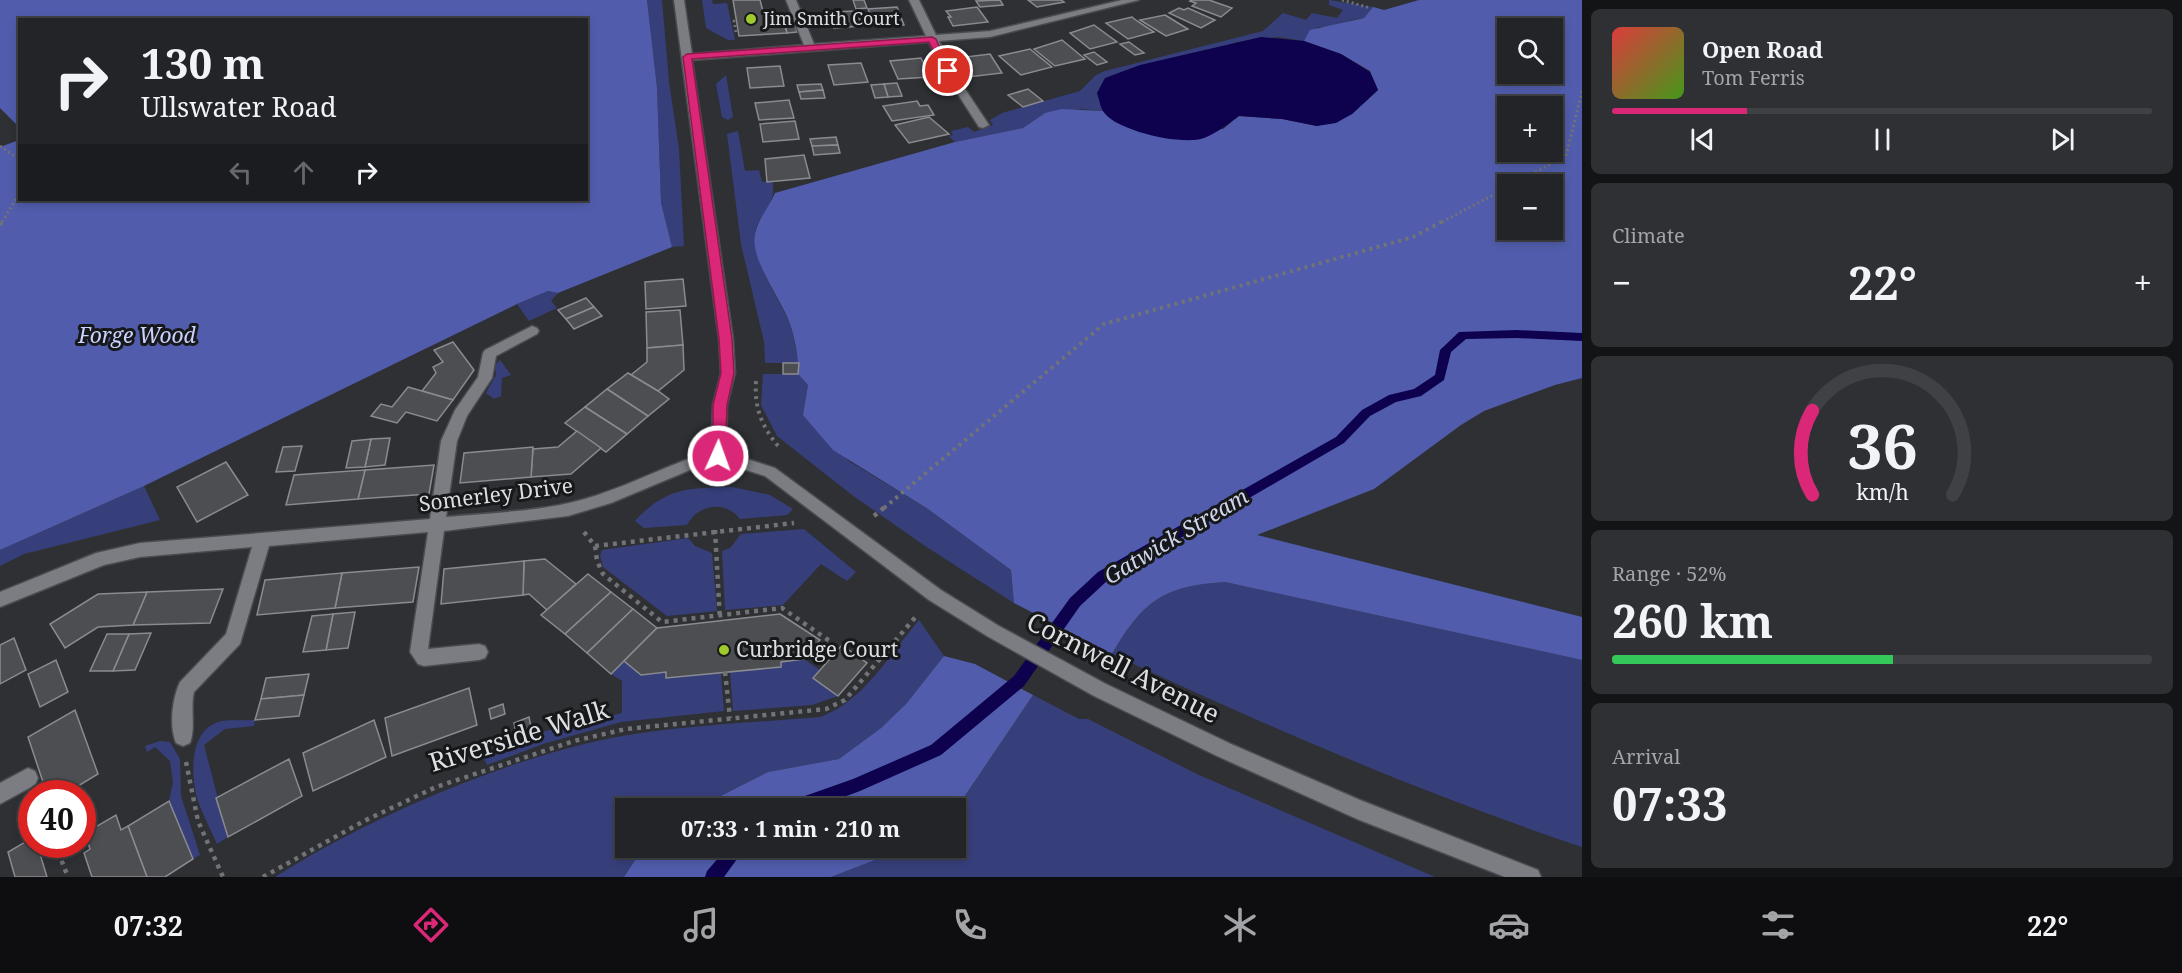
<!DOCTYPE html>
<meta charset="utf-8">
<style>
body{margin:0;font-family:"Noto Serif",serif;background:#2e3033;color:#f1f3f6;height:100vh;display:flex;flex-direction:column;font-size:22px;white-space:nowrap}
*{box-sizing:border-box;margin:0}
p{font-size:20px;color:#a2a4a7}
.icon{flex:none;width:33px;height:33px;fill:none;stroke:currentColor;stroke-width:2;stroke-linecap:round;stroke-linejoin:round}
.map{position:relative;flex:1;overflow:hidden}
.side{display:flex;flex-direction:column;gap:9px;padding:9px;background:#131415;width:600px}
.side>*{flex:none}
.banner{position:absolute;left:18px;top:18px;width:570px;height:183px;border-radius:0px;box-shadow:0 3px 9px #0003,0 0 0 2px #3f4144;background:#222427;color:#f1f3f6;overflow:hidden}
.controls{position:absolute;left:1497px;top:18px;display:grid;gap:12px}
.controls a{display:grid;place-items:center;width:66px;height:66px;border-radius:0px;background:#222427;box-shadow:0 3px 9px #0003,0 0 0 2px #3f4144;font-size:30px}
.speed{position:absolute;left:18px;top:780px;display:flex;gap:12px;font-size:30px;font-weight:700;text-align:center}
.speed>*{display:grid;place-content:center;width:78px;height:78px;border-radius:50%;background:#222427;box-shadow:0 3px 9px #0003,0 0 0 2px #3f4144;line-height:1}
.speed .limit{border:9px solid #d22;background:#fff;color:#111}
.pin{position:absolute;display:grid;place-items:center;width:51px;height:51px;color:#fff;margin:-26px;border:3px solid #fff;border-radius:50%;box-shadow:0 2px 6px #0007}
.me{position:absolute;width:66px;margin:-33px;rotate:2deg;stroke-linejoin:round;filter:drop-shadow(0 0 4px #0008)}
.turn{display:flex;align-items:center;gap:21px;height:126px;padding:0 24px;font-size:27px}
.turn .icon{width:78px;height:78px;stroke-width:2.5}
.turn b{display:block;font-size:42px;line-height:51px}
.lanes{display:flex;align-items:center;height:57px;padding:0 24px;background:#0003;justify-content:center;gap:30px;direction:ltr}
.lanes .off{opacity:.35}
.big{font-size:45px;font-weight:700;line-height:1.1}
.side .widget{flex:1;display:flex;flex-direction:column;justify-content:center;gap:9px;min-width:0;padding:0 21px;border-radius:9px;background:#2e3033}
.side .dial{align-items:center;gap:0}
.dial svg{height:156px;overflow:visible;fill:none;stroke:#3f4144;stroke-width:7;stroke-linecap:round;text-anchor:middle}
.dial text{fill:#f1f3f6;stroke:none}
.song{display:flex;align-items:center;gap:18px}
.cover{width:72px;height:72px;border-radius:9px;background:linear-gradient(135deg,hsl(0 70% 55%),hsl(100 70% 35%))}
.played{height:6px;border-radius:3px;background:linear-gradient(90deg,#db2777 25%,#3f4144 25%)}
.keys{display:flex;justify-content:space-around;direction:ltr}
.heat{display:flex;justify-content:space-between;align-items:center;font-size:33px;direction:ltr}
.charge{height:9px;border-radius:4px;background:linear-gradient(90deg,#34c759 52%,#3f4144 0)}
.trip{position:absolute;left:615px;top:798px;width:351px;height:60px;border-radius:0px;background:#222427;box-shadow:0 3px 9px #0003,0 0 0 2px #3f4144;font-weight:700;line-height:60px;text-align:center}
.tabs{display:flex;height:96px;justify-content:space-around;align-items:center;background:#0e0e10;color:#a2a4a7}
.tabs .icon{width:42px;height:42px}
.tabs .selected{color:#db2777}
.tabs b{font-size:27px;color:#f1f3f6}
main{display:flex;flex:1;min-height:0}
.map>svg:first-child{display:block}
.green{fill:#373f7b}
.forest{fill:#515dac;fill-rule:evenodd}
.water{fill:#0e024f}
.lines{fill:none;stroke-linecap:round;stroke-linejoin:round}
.stream{fill:#0e024f;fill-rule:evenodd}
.building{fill:#4c4e52;stroke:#8a8b90;stroke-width:1.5}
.minor-casing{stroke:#4a4b4e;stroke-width:3}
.path-far2{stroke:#717376;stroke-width:3;stroke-dasharray:2 3;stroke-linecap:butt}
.path-far1{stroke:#717376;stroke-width:4;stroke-dasharray:3 4.5;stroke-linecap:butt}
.path{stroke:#717376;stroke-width:4.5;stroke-dasharray:4 5;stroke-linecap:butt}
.minor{fill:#7c7d83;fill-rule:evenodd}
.route{fill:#db2777;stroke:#8e194d;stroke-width:1.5}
.poi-dot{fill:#9eca2e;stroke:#17181a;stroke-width:2}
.labels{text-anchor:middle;stroke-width:6;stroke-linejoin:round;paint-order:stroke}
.far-poi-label{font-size:18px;fill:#dddee1;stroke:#17181a;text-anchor:start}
.park-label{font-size:21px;font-style:italic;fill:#c8d3ff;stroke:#17181a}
.street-label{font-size:21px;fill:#dddee1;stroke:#17181a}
.poi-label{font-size:21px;fill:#dddee1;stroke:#17181a;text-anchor:start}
.water-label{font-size:22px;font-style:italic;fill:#cfd5eb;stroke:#17181a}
.near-street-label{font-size:26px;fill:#dddee1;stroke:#17181a}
</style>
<main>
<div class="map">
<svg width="1582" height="877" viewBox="0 0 1582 877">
<rect width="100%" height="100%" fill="#2e3034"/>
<!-- green -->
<g class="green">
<polygon points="647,0 662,0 669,82 679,149 684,246 672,247 661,203 657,88"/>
<polygon points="702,0 712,0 713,4 727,3 735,40 728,40 706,28"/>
<path d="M1329 0 1373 7 1364 18C1348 19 1333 29 1318 27L1304 41 1278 37 1237 42 1097 93 1103 111 1082 109 1045 113 1023 128 955 142 949 136 953 135 951 131 968 127 974 132 993 125 990 120 1002 113 1080 91 1096 75 1105 71 1263 31 1283 13 1306 20 1312 13 1337 18 1343 10 1329 5Z"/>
<polygon points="726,75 733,117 728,120 722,117 716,84"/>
<path d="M738 131 745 171 759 170 762 182 772 181C779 209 752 215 755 241 757 270 778 296 789 322 794 335 796 350 799 363H765L764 342 741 244 727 134Z"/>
<polygon points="548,291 558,293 551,301 557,308 529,321 517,304"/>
<polygon points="500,360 511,375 502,378 501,396 494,399 486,393 496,375 495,365"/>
<polygon points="763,374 798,374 808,385 803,415 849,461 928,509 1011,570 1014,603 925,546 852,495 777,436 761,405"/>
<polygon points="144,486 160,520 24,554 0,566 0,550"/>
<path d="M732 487 770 495 793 509 787 515 740 519C726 500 698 504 687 525L644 528 635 521C666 487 689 488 732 487Z"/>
<polygon points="804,529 856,572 847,581 821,564 783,605 725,610 722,551 730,548 741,534"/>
<polygon points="688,538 695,546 712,553 717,611 667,616 603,567 600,555 602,550"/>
<path d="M1225 582 1582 660V847C1421 793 1266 726 1112 654 1143 601 1163 586 1225 582Z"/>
<path d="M919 620 944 656 906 704 881 728 839 759 768 772 697 808H626V848H643L624 877H275C368 818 503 760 611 738 679 725 751 723 820 717 863 702 890 654 919 620Z"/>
<polygon points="804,659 820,670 814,679 838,696 812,705 733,711 730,672 781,667 781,662"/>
<polygon points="624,661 641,675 666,672 666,678 721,673 724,711 621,722 543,744 487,765 482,754 541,732 622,713 622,681 611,674"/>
<polygon points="1033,695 1079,719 1088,719 1199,775 1435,877 831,877 906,848 956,848 956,809"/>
<path d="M255 720 254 726 225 729 204 745 228 837 217 844C211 830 203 815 198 801 191 778 188 732 218 722 228 719 244 721 255 720Z"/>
<polygon points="160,741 170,742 180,759 181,796 200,855 193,859 169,801 173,782 170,761 155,747 147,752 145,746"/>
</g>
<!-- forest -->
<g class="forest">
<polygon points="0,0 647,0 657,88 661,203 672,247 558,293 548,291 517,304 144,486 0,550 0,147 19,140 20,200 586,200 586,20 20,20 19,127 0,108"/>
<path d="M1419 0H1582V378L1555 385 1484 411 1461 425 1374 489 1257 535 1582 617V660L1225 582C1163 586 1143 601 1112 654L1014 603 1011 570 928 509 833 450 803 415 808 385 798 374C799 358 795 339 790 324 781 298 750 261 755 234 758 218 769 208 775 193L955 142 1023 128 1045 113 1062 109 1103 111 1115 122 1223 129 1239 116 1282 119 1317 126 1352 114 1378 90 1370 71 1341 54 1304 41 1310 30 1364 18 1373 7 1384 10ZM1508 28H1552V74H1508ZM1508 106H1552V152H1508ZM1508 184H1552V230H1508Z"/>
<polygon points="944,656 975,664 1033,695 956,809 697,808 768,772 839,759 881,728 906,704"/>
<polygon points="643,848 906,848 831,877 624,877"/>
</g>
<!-- water -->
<path class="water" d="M1261 37 1304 41 1341 54 1370 72 1378 90 1352 114 1336 123 1317 126 1282 119 1239 116C1228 124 1217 133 1204 138 1183 146 1115 131 1103 111 1100 106 1099 98 1097 93L1105 78 1140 65Z"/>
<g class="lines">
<!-- stream -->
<g class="stream">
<polygon points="1516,330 1582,333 1582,341 1516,338 1466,339 1451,352 1444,380 1421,396 1396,402 1370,416 1344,443 1108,580 1080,606 1024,686 941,755 860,791 814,808 786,808 788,802 853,779 931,745 1014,676 1070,598 1098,572 1336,437 1362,410 1389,395 1414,389 1435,375 1440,350 1459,332"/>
<polygon points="727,848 745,848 724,877 705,877 707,871"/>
</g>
</g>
<!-- building -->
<g class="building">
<polygon points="733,0 760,0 765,19 783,18 787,33 739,36"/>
<polygon points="853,0 864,0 867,8 856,9"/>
<polygon points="1000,0 1003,5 980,7 976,1"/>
<polygon points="1028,0 1061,0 1064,2 1037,7"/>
<polygon points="1192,0 1209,0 1232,8 1221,17 1192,6 1196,3 1190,1"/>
<polygon points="897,7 904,25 875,25 868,9"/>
<polygon points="977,7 988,22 953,26 948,17 951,17 946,11"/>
<polygon points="1179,8 1184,10 1188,8 1215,20 1201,28 1169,13"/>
<polygon points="857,11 862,26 834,28 829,12"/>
<polygon points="1165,15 1178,23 1188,29 1166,36 1140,20"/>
<polygon points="1132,17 1137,21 1154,32 1128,39 1106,23"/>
<polygon points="794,20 797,32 787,33 784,21"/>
<polygon points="1094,25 1117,42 1090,49 1070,33"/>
<polygon points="1062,40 1085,59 1055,66 1034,49"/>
<polygon points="1129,42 1144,53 1135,55 1120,44"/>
<polygon points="1030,49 1052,67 1021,75 999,56"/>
<polygon points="1094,52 1107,62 1097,65 1084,55"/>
<polygon points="990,54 1002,73 968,77 957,58"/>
<polygon points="921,58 930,77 898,79 890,61"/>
<polygon points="861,63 868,82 834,85 828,65"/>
<polygon points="780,66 784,86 750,88 747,68"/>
<polygon points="897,83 902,96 888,97 884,84"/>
<polygon points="821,84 823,90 799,92 797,85"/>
<polygon points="884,84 888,97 875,98 871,85"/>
<polygon points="1028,89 1043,101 1023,107 1008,95"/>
<polygon points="823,90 825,98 801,99 799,92"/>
<polygon points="789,100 794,118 759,120 755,103"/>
<polygon points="917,101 920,106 928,105 934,115 892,121 883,106"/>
<polygon points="929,117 949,134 909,143 895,125"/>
<polygon points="795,121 799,139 763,142 760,124"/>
<polygon points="836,137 838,145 812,146 810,139"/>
<polygon points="838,145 840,153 814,155 812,146"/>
<polygon points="804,155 810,178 767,182 765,159"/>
<polygon points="683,279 686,306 646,309 645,282"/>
<polygon points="586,298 594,307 566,319 558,310"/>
<polygon points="594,307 602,316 574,329 566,319"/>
<polygon points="680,310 683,345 647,348 646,312"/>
<polygon points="453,342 474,370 453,400 422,391 436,373 433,367 443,362 434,350"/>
<polygon points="683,345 684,370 658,391 631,375 647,362 647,348"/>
<polygon points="783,363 799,363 798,374 783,374"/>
<polygon points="628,373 658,391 669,399 648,416 607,389"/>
<polygon points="408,387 453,400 437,421 406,412 397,423 371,416 381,404 392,407"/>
<polygon points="607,389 648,416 627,434 585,407"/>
<polygon points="585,407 627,434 606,452 565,423"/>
<polygon points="577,431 601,448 571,474 531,477 533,449 558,447"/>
<polygon points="390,438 385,465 365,467 371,439"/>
<polygon points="371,439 365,467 346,468 352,441"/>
<polygon points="302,446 295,471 276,472 283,447"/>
<polygon points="533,447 531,477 460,483 464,453"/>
<polygon points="226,462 248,495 197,522 177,487"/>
<polygon points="434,465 429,494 358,499 365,470"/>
<polygon points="365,470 358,499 286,505 294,475"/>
<polygon points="545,559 576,584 547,610 529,594 523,595 524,561"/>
<polygon points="524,561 523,595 441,604 444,569"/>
<polygon points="419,567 413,602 335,608 342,573"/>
<polygon points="342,573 335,608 257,615 265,580"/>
<polygon points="588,574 611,592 565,634 541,615"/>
<polygon points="223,589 210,623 133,625 147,592"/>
<polygon points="147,592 133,625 98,627 65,648 50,624 98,594"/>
<polygon points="611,592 633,609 587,653 565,634"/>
<polygon points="633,609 657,628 611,674 587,653"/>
<polygon points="355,612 348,648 326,650 333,614"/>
<polygon points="333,614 326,650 303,652 312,616"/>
<polygon points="780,614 820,640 804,659 781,662 781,667 666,678 666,672 641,675 624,661 657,628"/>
<polygon points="151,633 135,670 113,671 129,634"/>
<polygon points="107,634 129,634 113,671 90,671"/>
<polygon points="14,638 26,670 0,684 0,645"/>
<polygon points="842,645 867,663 838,696 813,678"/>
<polygon points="56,660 68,692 40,707 28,674"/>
<polygon points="309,674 304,695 261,699 266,678"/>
<polygon points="469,688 477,725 392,756 385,718"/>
<polygon points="304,695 299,716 255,720 261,699"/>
<polygon points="503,704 505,714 491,719 489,709"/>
<polygon points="75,710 98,774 65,794 47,794 28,737"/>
<polygon points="529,717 531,727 516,733 514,723"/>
<polygon points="374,720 386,757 313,791 303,753"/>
<polygon points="289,759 302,796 228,837 216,798"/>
<polygon points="169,801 193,859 165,877 147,877 128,826"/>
<polygon points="116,815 121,830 128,826 147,877 92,877 84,853 90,849 85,833"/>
<polygon points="32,838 32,844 37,844 47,877 15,877 8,852"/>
</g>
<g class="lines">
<!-- minor casing -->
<g class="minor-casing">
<g id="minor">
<path d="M674 0H684L692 54 804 45 786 0H796L814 44 926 36 909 0H919L936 35 990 31 1122 0H1139L990 37 939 41 953 71 989 125 983 128 979 127 943 71 929 42 692 60 733 339 735 373 727 405 726 452 775 468 941 590 999 626 1106 684 1231 744 1360 800 1538 870 1541 877H1505L1357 819 1217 756 1094 696 987 636 929 600 765 476 718 461 690 470 611 503 568 516 444 531 428 649 479 644 485 646 488 652 485 658 479 660 424 666 418 664 410 652 428 532 269 546 240 644 194 692C190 709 196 728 190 743L183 746 176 743C169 726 172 699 180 682L226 634 252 547 140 557 104 565 0 607V592L96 553 140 543 430 519 441 441 455 410 478 377 483 353 485 350 532 326 537 328 539 331 537 334 496 356 492 378 467 416 457 441 446 517C486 513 529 512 569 503 618 492 663 466 711 451L713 405 721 373 719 339Z"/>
<polygon points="28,768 35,771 38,778 35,785 0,804 0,783"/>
</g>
</g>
<!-- path-far2 -->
<g class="path-far2">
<polyline points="1342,0 1370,8"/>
<polyline points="736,32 734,21 737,20"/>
<polyline points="0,146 20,160"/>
<polyline points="1513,184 1566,156 1582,91"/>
<polyline points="2,222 20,193"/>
<polyline points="1442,222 1508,187"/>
</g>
<!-- path-far1 -->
<g class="path-far1">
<polyline points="0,225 3,220"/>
<path d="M756 381C754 408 762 427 779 447"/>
<polyline points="884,508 1104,324 1413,237 1445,220"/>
</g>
<!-- path -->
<g class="path">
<polyline points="874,516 886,506"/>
<polyline points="715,530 720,620"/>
<polyline points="584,532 595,546 597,561 603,574 662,622 782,608 831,642 815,662"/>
<polyline points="595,546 794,523"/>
<polyline points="725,672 730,718"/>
<polyline points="186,762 198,821 223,877"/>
<polyline points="55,844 68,877"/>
<polyline points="263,877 364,821 436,787 574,741 626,729 826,709 845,700 918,614"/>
</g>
<!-- minor -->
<use href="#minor" class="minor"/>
</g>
<!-- route -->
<polygon class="route" points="932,37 936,39 951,73 944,73 929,42 692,59 732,339 734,373 727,405 725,456 723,459 713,459 713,405 721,373 719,339 683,57 687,54"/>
<!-- markers -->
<g class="poi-dot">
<circle cx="751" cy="19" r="6"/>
<circle cx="724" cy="650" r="6"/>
</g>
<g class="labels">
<!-- far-poi labels -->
<g class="far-poi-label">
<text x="763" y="25">Jim Smith Court</text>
</g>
<!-- park labels -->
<g class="park-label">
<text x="137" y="343">Forge Wood</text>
</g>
<!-- street labels -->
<g class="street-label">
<text transform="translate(496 495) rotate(-7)" y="7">Somerley Drive</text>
</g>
<!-- poi labels -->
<g class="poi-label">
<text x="736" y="657">Curbridge Court</text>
</g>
<!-- water labels -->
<g class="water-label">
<text transform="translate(1176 536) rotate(-31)" y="8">Gatwick Stream</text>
</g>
<!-- near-street labels -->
<g class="near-street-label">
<text transform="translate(1123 668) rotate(27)" y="9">Cornwell Avenue</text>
<text transform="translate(519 736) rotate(-17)" y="9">Riverside Walk</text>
</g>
</g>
</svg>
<div class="controls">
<a><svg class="icon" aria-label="search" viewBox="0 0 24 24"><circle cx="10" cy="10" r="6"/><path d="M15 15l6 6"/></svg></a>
<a>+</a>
<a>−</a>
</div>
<div class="speed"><div class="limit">40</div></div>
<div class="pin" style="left:948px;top:71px;background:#d93025"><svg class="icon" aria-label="arrive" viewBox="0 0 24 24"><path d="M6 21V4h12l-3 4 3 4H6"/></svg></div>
<svg class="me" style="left:718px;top:456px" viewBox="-20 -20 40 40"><circle r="17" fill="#db2777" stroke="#fff" stroke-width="3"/><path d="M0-11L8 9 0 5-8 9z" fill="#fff"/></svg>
<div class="trip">07:33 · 1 min · 210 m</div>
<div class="banner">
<div class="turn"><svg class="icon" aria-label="right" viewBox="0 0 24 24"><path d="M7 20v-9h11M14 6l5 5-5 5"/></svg><div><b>130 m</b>Ullswater Road</div></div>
<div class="lanes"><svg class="icon off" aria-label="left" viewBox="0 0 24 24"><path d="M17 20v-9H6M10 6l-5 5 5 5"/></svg><svg class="icon off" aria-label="ahead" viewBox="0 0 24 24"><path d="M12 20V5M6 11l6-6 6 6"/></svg><svg class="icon" aria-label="right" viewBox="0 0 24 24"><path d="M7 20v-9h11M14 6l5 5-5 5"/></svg></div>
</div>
</div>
<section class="side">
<div class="widget">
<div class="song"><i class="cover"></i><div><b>Open Road</b><p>Tom Ferris</p></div></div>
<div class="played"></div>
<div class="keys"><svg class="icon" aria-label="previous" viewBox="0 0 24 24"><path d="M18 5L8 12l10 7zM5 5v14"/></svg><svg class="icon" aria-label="pause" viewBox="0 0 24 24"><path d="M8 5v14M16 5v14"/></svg><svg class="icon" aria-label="next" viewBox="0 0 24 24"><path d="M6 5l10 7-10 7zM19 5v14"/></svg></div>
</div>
<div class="widget"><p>Climate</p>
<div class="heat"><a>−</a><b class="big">22°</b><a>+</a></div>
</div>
<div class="widget dial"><svg viewBox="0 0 100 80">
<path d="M14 69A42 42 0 1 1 86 69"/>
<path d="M14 69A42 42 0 0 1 14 26" stroke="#db2777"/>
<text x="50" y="56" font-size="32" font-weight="700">36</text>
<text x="50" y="72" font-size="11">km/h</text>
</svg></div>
<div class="widget"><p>Range · 52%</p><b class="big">260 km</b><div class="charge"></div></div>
<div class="widget"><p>Arrival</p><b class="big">07:33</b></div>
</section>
</main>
<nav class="tabs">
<b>07:32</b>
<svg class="icon selected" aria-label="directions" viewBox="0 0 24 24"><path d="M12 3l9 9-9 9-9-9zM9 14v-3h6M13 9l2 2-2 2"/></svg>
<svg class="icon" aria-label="music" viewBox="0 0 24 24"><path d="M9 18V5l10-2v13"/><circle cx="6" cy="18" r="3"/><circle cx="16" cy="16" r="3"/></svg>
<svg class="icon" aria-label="phone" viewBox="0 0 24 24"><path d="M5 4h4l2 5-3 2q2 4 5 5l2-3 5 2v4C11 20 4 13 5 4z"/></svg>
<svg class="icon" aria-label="climate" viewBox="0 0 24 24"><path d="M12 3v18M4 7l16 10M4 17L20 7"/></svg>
<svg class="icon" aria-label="car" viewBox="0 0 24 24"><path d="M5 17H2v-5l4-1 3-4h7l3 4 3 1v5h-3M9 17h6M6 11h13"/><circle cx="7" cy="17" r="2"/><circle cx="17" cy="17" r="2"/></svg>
<svg class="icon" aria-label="filters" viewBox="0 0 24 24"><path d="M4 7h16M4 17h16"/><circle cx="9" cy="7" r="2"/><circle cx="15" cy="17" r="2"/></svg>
<b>22°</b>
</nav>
